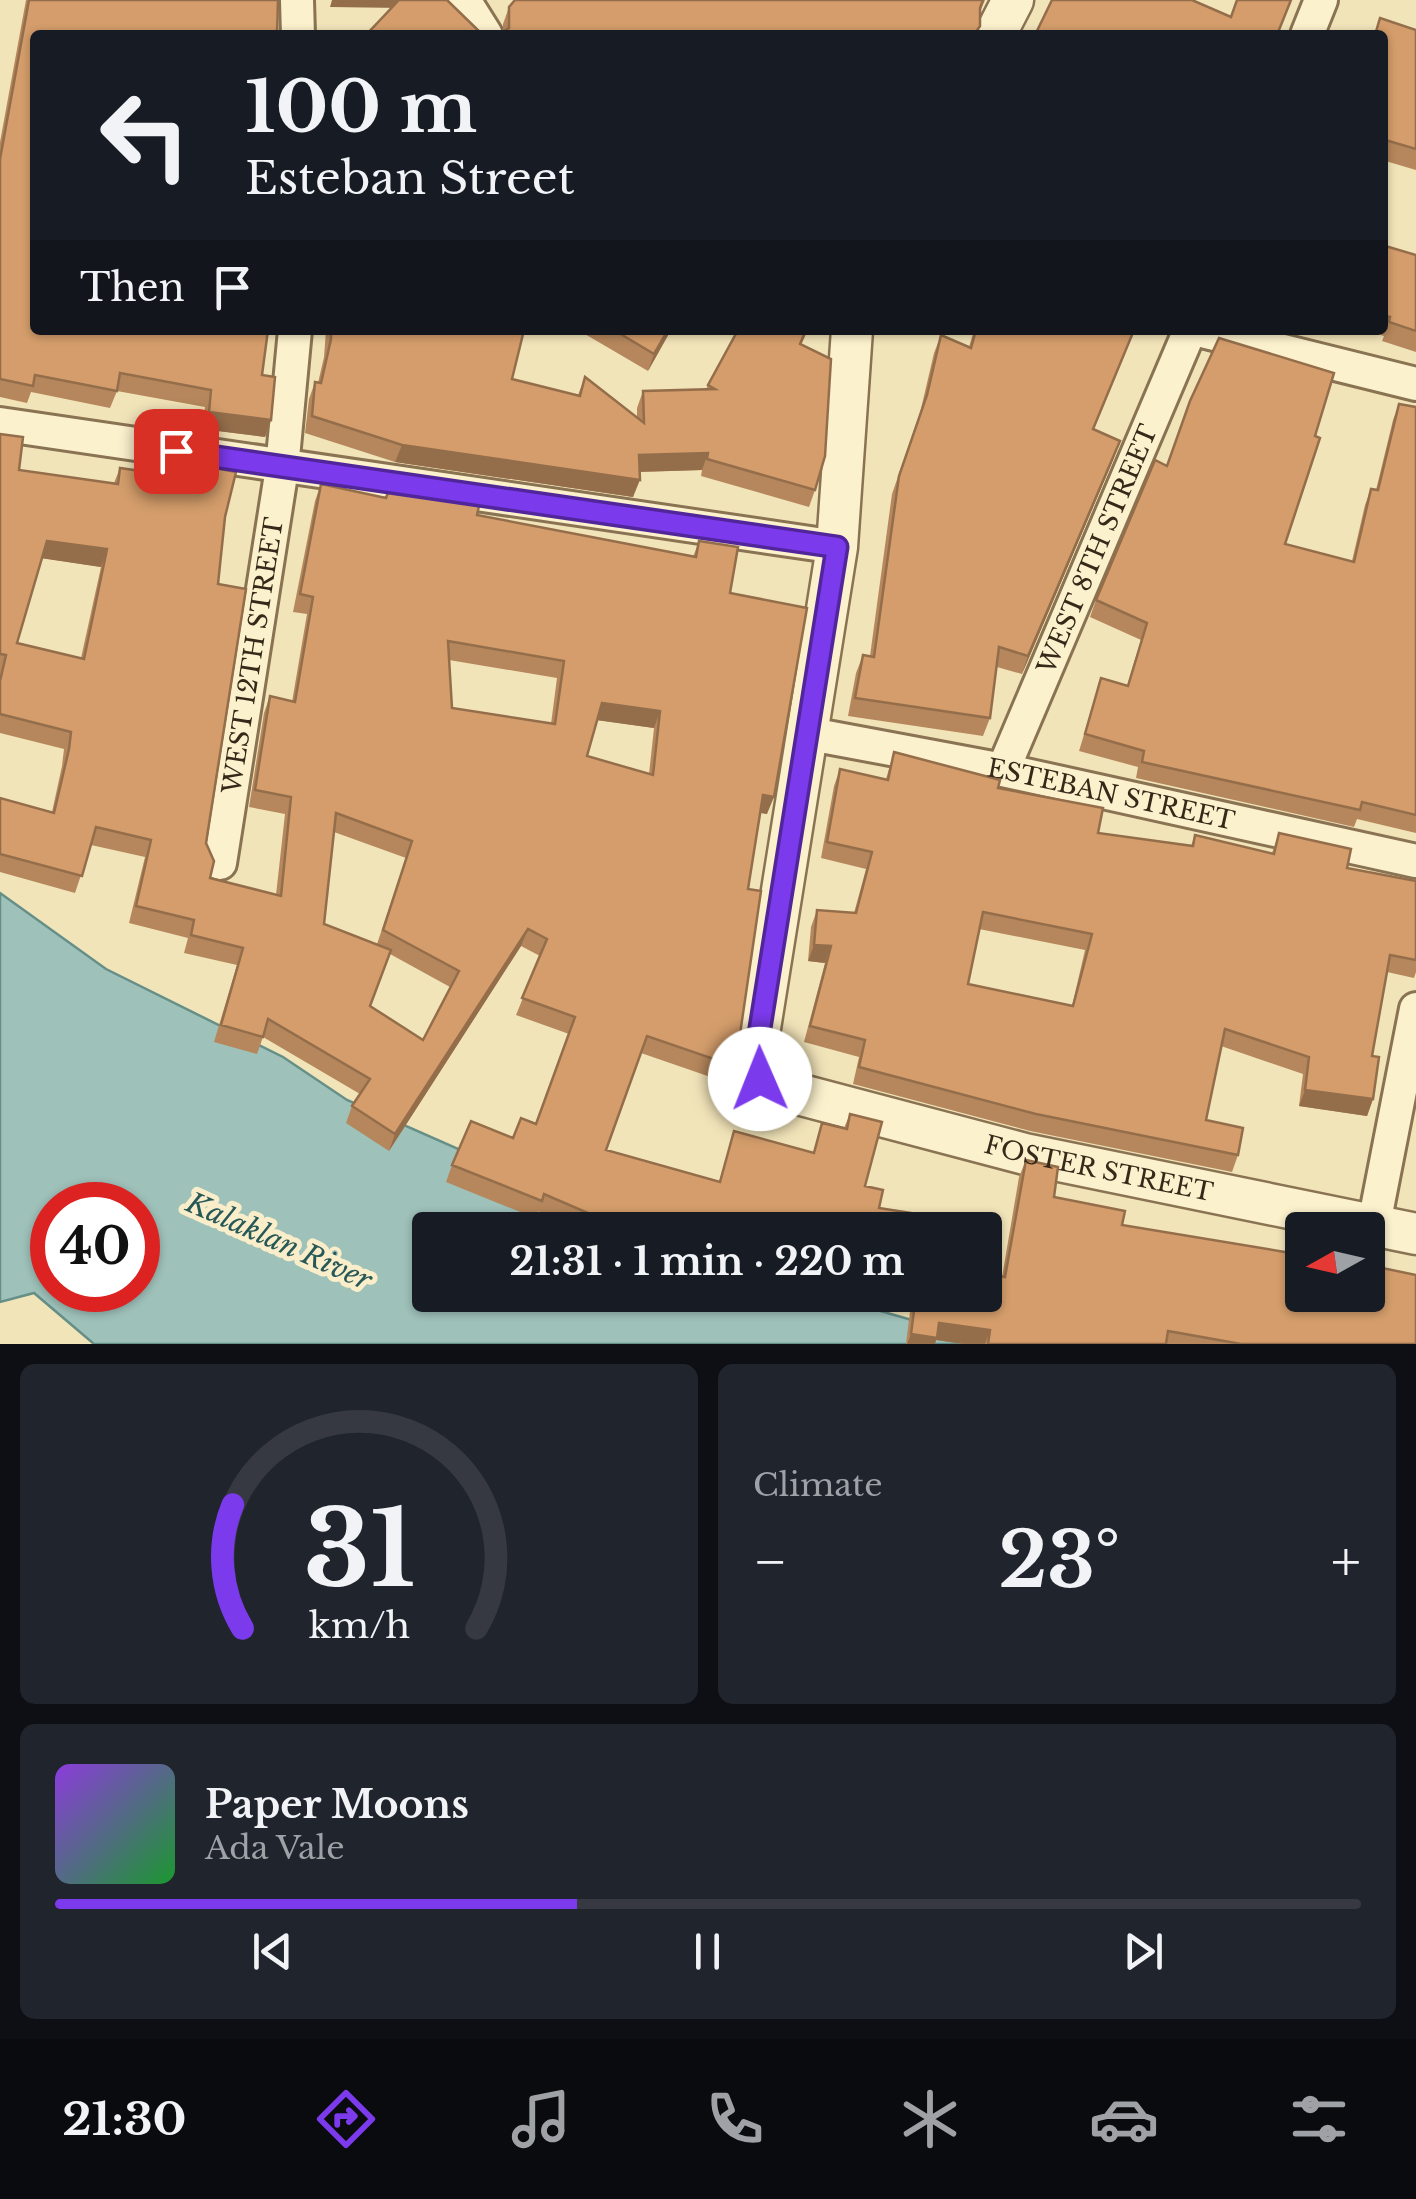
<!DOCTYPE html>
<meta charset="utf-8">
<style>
body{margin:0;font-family:"Libre Baskerville",serif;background:#20242c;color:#f1f3f6;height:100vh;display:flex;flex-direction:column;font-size:38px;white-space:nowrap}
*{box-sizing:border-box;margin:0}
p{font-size:32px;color:#9ea1a6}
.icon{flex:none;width:55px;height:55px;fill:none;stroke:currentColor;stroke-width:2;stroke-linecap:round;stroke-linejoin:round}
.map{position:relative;height:1344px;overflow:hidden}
.sheet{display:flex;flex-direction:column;gap:20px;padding:20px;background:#0d0f14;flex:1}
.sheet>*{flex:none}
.guide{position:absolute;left:30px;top:30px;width:1358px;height:305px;border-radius:10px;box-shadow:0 2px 8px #0004;background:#171b24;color:#f1f3f6;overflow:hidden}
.needle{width:65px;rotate:262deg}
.fabs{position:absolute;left:1285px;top:1212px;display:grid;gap:20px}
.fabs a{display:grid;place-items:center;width:100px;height:100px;border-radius:10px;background:#171b24;box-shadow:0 2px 8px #0004;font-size:50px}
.speed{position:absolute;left:30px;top:1182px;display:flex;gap:20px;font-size:50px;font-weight:700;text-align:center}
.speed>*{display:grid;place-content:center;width:130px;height:130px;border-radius:50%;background:#171b24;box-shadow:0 2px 8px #0004;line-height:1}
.speed .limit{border:15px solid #d22;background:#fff;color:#111}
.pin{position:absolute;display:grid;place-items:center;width:85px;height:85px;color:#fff;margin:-42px;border-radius:20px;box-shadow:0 5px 15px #0006}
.me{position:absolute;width:110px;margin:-55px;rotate:359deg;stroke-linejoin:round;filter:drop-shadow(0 0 8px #0008)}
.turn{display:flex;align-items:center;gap:35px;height:210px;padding:0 50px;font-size:45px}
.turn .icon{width:130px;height:130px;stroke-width:2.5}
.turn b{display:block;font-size:70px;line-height:85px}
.then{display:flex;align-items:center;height:95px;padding:0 50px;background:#0003;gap:20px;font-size:38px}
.big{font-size:75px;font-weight:700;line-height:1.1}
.sheet .tile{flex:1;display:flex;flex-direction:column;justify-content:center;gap:15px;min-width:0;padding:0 35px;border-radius:15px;background:#20242c}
.sheet .dial{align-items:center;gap:0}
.dial svg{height:260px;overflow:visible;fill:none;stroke:#363941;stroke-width:7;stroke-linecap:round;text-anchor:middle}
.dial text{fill:#f1f3f6;stroke:none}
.song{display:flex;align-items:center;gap:30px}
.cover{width:120px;height:120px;border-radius:15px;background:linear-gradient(135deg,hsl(270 70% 55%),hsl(130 70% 35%))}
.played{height:10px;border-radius:5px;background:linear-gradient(90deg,#7c3aed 40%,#363941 40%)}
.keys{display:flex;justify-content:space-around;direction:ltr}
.heat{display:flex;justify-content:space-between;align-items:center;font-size:55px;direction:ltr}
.sheet .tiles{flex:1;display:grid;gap:20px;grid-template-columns:1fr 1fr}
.tile:last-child{grid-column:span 2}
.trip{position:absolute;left:412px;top:1212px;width:590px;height:100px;border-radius:10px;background:#171b24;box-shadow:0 2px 8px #0004;font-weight:700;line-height:100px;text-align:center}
.dock{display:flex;height:160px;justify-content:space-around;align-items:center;background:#090b0e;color:#9ea1a6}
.dock .icon{width:70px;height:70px}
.dock .on{color:#7c3aed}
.dock b{font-size:45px;color:#f1f3f6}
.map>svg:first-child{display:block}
.water{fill:#9ec1b9;stroke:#658f87;stroke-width:2.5;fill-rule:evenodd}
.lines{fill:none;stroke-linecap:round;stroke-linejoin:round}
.minor-casing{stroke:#897352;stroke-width:38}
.tertiary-casing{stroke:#897352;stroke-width:45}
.minor{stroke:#fcf1cd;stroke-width:32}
.tertiary{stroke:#fcf1cd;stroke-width:40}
.wall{fill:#b6875c;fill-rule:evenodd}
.shaded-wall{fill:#946e4b}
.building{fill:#d49d6b;stroke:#946e4b;stroke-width:2.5;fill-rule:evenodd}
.route-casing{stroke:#51269a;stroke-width:25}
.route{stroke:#7c3aed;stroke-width:18}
.labels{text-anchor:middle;stroke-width:10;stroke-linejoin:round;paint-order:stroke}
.street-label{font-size:25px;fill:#372919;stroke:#f9eec9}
.water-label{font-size:28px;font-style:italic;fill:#275858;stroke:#f9eec9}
</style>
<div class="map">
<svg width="1416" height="1344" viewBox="0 0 1416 1344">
<rect width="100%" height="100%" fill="#f2e4b9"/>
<!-- water -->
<path class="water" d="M0 893 106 969 283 1057 347 1100 540 1185 688 1230H430V1295H825L936 1327 1109 1344H94L34 1293 0 1302ZM52 1205H138V1290H52Z"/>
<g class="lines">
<!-- minor casing -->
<g class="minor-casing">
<g id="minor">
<polyline points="297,0 298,35"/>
<polyline points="464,0 486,35"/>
<polyline points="1307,35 1321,0"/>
<polyline points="1198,330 1416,384"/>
<polyline points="0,424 837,547"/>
<path id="s1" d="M805 733 1003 770 1416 861"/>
<path id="s2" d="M1003 770 1190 330"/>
<path id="s3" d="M220 863 282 468 295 330"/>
<polyline points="1374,1224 1416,1009"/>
</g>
</g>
<!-- tertiary casing -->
<g class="tertiary-casing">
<g id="tertiary">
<polyline points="995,35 1013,0"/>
<path id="s4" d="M852 330 837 547 756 1053 764 1085 1025 1154 1416 1234"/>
</g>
</g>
<!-- minor -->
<use href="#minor" class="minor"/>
<!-- tertiary -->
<use href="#tertiary" class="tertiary"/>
</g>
<!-- wall -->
<g class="wall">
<polygon points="26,0 278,0 35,35 262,375 271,420 265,437 202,429 205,407 117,391 110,408 31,392 27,403 0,397 0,142"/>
<polygon points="515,0 985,0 980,12 980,26 976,35 498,35 503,32 503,24 509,7"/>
<polygon points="1380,18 1416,30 1416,170 1382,160 1382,35 1374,35"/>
<polygon points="1382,245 1415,256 1416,254 1416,352 1382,341 1384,336 1363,330 1382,330"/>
<polygon points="326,330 524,330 512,379 578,395 585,377 637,417 637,408 643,391 706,389 708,385 808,330 801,345 815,490 809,507 701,476 702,470 640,472 633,497 395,462 305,433 309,399 315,382 318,383 324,357"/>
<polygon points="578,330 671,330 648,371"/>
<polygon points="974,330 1135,330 1094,429 1113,460 1022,674 997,667 990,718 983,736 848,716 856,673 863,655 870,656 892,494 920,413 934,353 941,335 969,347"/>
<polygon points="1399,404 1416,407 1416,833 1357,819 1354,827 1136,778 1138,767 1079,751 1101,678 1127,686 1141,640 1090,617 1096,600 1285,544 1352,561 1365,505 1371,489 1376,490 1393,420"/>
<path d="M0 434 19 470 114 483 120 468 200 480 204 466 225 517 218 584 206 843 210 878 276 895 285 814 249 807 264 713 270 696 292 702 307 614 293 612 315 501 321 484 385 498 391 484 477 515 693 557 699 541 730 593 767 814 760 813 748 889 739 1041 725 1082 641 1053 606 1150 719 1182 734 1131 813 1153 822 1123 844 1128 850 1114 865 1186 879 1208 954 1230H582L538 1211 535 1218 446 1182 452 1165 513 1138 536 1124 569 1034 516 1015 540 956 521 946 389 1151 346 1123 352 1106 360 1094 263 1037 257 1054 214 1042 237 965 184 953 188 938 129 923 145 857 91 845 75 893 0 872V798L52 812 62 766 64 749 0 733ZM42 558 101 567 81 658 17 643ZM449 660 557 678 551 724 452 708ZM597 720 654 728 649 774 587 756ZM334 832 406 858 377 944 324 924ZM390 954 450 987 423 1040 370 1006Z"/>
<path d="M894 752 998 788 1098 833 1191 846 1195 835 1272 853 1279 833 1347 868 1416 881V972L1414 978 1387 972 1372 1056 1373 1099 1367 1116 1299 1106 1303 1074 1221 1046 1206 1120 1238 1155 1232 1172 1030 1131 853 1084 859 1057 804 1042 825 963 808 961 811 927 817 910 854 913 866 869 821 858 834 786 840 769 886 779ZM979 929 1085 950 1072 1006 968 984Z"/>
<polygon points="1026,1160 1054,1197 1122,1225 1295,1254 1299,1243 1416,1344 963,1344 936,1340 935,1344 906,1344 912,1295 985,1295 1002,1277 1019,1177"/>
</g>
<!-- shaded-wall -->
<g class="shaded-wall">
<polygon points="332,0 404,0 401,8 330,7"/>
<polygon points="668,330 671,330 648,371 654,354"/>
<polygon points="209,412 271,420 265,437 202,429"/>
<polygon points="1120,441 1113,460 1022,674 1028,656"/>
<polygon points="402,445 640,480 633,497 395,462"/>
<polygon points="708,453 702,470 633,472 639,455"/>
<polygon points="47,541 107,549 101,567 40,558"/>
<polygon points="602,703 660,711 654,728 596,720"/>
<polygon points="763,795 774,797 767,814 757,812"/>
<polygon points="528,929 521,946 389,1151 395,1134"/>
<polygon points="814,945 831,946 825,963 808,961"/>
<polygon points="1305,1090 1373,1099 1367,1116 1299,1106"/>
<polygon points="939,1323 990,1330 985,1344 963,1344 936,1340 935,1344 907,1344 911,1334"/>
</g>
<!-- building -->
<g class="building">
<polygon points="29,0 278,0 277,35 35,35 35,330 268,330 262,375 275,377 271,420 209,412 211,390 120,373 117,391 35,375 33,386 0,379 0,159"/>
<polygon points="399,0 447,0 483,35 366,35"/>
<polygon points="515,0 983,0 980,8 980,26 974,35 498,35 509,28 509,7"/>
<polygon points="1052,0 1192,0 1231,17 1237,0 1291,0 1277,35 1035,35"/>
<polygon points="1380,18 1416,30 1416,149 1382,139 1382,35 1375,35"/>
<polygon points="1382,245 1416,255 1416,331 1389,322 1390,317 1382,315"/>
<polygon points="331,330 524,330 512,379 580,396 585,377 644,423 643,391 715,389 708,385 738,330 806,330 800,344 831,359 825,456 815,490 707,459 708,453 639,455 640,480 402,445 312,416 315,382 321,383 331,339"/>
<polygon points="614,330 668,330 654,354"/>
<polygon points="976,330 1134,330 1093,429 1120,441 1028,656 999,647 990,718 855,698 863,655 874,657 899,476 927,395 941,335 971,348"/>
<polygon points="1219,338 1334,373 1315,436 1320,438 1285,544 1354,562 1371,489 1378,490 1399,404 1416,407 1416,815 1362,802 1360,810 1142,762 1144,751 1085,734 1101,678 1128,686 1147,623 1096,600 1155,460 1167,466 1190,401"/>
<path d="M0 434 23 437 19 470 118 484 120 468 202 480 204 466 236 472 225 517 218 584 246 589 206 843 214 861 210 878 281 896 291 797 255 790 270 696 295 702 313 597 300 594 321 484 386 498 391 484 481 497 477 515 696 557 699 541 738 547 730 593 807 608 774 797 763 795 748 889 761 891 739 1041 731 1065 647 1036 606 1150 720 1182 734 1131 814 1153 822 1123 847 1129 850 1114 882 1122 865 1186 883 1190 879 1208 956 1220 954 1230H640L604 1220 544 1194 542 1201 452 1165 471 1121 513 1138 521 1118 536 1124 575 1017 522 998 547 939 528 929 395 1134 352 1106 370 1079 268 1019 263 1037 221 1025 243 948 191 935 194 920 136 906 151 840 96 827 82 876 0 854V798L54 813 69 749 71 732 0 714V681L6 655 0 654ZM47 541 107 549 84 659 17 643ZM448 641 564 661 555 724 452 708ZM602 703 660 711 653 775 587 756ZM336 813 412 841 383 930 459 971 423 1040 370 1006 391 950 324 924Z"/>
<path d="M894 752 1000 780 998 788 1103 808 1098 833 1193 846 1195 835 1274 854 1279 833 1351 849 1347 868 1416 881V960L1390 955 1372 1056 1379 1057 1373 1099 1305 1090 1309 1057 1225 1029 1206 1120 1243 1128 1238 1155 1036 1114 859 1067 865 1040 810 1026 831 946 814 945 817 910 856 913 872 852 827 842 840 769 888 780ZM983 912 1092 934 1073 1006 968 984Z"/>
<polygon points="1026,1160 1058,1167 1054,1197 1125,1211 1122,1225 1297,1254 1299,1243 1302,1244 1302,1295 1368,1295 1368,1265 1416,1275 1416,1344 1241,1344 1168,1331 1166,1344 988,1344 990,1330 939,1323 937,1338 911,1334 916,1295 985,1295 985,1274 1005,1277"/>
</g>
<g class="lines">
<!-- route casing -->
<g class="route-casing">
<polyline id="route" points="176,451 837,547 756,1053 760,1079"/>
</g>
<!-- route -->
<use href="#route" class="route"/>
</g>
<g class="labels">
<!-- street labels -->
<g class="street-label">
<text dy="9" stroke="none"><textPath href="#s2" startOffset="240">WEST 8TH STREET</textPath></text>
<text dy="9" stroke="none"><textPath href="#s3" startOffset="210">WEST 12TH STREET</textPath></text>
<text dy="9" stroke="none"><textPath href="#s1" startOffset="312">ESTEBAN STREET</textPath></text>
<text dy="9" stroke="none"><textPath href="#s4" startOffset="1108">FOSTER STREET</textPath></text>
</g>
<!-- water labels -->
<g class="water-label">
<text transform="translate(279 1241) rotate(24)" y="10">Kalaklan River</text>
</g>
</g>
</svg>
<div class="fabs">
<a><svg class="needle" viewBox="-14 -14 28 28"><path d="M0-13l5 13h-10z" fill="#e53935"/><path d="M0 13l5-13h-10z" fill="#9ea1a6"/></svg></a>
</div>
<div class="speed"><div class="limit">40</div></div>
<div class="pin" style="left:176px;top:451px;background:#d93025"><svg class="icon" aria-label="arrive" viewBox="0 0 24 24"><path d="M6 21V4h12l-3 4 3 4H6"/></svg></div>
<svg class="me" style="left:760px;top:1079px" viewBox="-20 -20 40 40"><circle r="19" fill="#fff"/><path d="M0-13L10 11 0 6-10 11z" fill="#7c3aed"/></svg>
<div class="trip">21:31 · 1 min · 220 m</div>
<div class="guide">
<div class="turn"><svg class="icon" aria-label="left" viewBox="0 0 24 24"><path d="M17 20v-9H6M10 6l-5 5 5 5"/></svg><div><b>100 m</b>Esteban Street</div></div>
<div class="then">Then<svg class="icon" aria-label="arrive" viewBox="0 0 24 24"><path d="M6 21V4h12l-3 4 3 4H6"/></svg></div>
</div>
</div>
<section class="sheet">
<div class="tiles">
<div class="tile dial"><svg viewBox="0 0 100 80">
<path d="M14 69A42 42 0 1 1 86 69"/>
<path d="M14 69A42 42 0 0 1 11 31" stroke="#7c3aed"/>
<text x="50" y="56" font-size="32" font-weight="700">31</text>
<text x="50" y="72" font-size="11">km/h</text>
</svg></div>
<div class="tile"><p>Climate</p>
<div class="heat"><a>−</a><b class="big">23°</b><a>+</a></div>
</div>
<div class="tile">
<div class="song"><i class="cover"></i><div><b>Paper Moons</b><p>Ada Vale</p></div></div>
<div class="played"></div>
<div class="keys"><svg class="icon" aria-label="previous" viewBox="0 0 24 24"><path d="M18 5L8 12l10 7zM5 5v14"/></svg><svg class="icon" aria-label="pause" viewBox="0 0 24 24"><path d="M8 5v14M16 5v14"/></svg><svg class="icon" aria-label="next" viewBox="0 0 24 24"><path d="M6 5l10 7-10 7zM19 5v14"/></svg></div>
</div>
</div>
</section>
<nav class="dock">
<b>21:30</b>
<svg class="icon on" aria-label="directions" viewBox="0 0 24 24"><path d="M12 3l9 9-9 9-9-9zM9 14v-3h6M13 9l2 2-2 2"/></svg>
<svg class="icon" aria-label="music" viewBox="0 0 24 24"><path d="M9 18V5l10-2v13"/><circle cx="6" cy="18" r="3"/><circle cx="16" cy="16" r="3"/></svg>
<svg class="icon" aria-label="phone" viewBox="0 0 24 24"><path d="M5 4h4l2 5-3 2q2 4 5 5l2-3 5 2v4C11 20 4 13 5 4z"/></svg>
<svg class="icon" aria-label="climate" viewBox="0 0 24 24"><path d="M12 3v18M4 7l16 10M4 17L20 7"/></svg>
<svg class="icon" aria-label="car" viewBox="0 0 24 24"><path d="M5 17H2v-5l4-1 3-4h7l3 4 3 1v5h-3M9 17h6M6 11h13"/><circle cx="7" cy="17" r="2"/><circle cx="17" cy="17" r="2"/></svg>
<svg class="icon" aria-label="filters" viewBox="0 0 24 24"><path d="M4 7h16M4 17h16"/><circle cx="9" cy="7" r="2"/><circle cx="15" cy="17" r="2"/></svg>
</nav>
